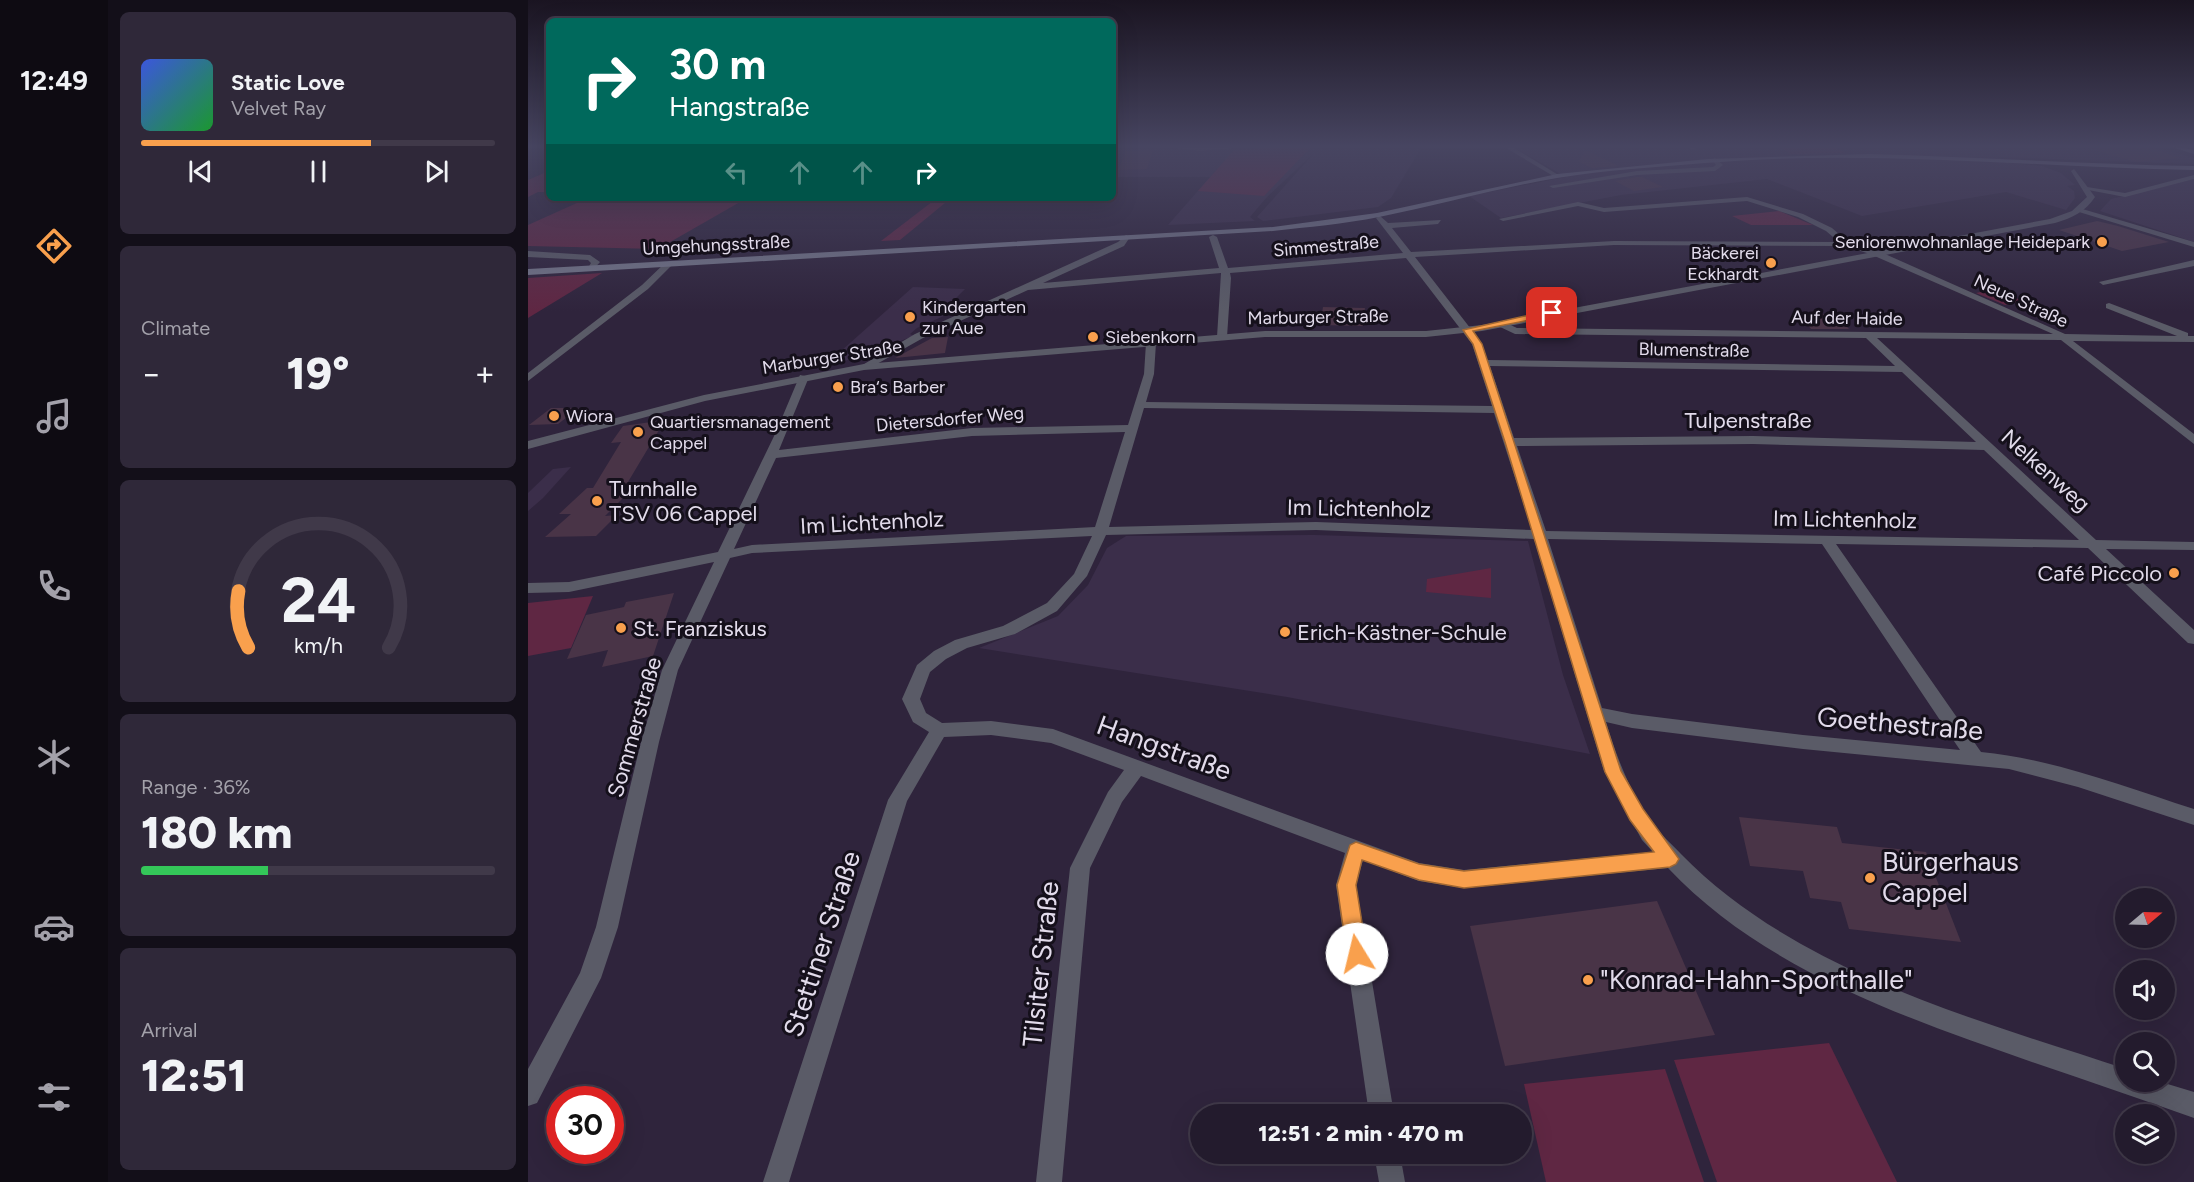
<!DOCTYPE html>
<meta charset="utf-8">
<style>
body{margin:0;font-family:Figtree,sans-serif;background:#2f2839;color:#f1f3f6;height:100vh;display:flex;flex-direction:column;font-size:22px;white-space:nowrap}
*{box-sizing:border-box;margin:0}
p{font-size:20px;color:#a3a1aa}
.icon{flex:none;width:33px;height:33px;fill:none;stroke:currentColor;stroke-width:2;stroke-linecap:round;stroke-linejoin:round}
.map{position:relative;flex:1;overflow:hidden}
.details{display:flex;flex-direction:column;gap:12px;padding:12px;background:#130f19;width:420px}
.details>*{flex:none}
.guide{position:absolute;left:18px;top:18px;width:570px;height:183px;border-radius:9px;box-shadow:0 6px 24px #0002,0 0 0 2px #403949;background:#00695c;color:#fff;overflow:hidden}
.needle{width:39px;rotate:71deg}
.tools{position:absolute;left:1587px;top:888px;display:grid;gap:12px}
.tools a{display:grid;place-items:center;width:60px;height:60px;border-radius:50%;background:#231b2d;box-shadow:0 6px 24px #0002,0 0 0 2px #403949;font-size:30px}
.speed{position:absolute;left:18px;top:1086px;display:flex;gap:12px;font-size:30px;font-weight:700;text-align:center}
.speed>*{display:grid;place-content:center;width:78px;height:78px;border-radius:50%;background:#231b2d;box-shadow:0 6px 24px #0002,0 0 0 2px #403949;line-height:1}
.speed .limit{border:9px solid #d22;background:#fff;color:#111}
.pin{position:absolute;display:grid;place-items:center;width:51px;height:51px;color:#fff;margin:-26px;border-radius:12px;box-shadow:0 3px 9px #0006}
.me{position:absolute;width:66px;margin:-33px;rotate:351deg;stroke-linejoin:round;filter:drop-shadow(0 0 4px #0008)}
.turn{display:flex;align-items:center;gap:21px;height:126px;padding:0 24px;font-size:27px}
.turn .icon{width:78px;height:78px;stroke-width:2.5}
.turn b{display:block;font-size:42px;line-height:51px}
.lanes{display:flex;align-items:center;height:57px;padding:0 24px;background:#0003;justify-content:center;gap:30px;direction:ltr}
.lanes .off{opacity:.35}
.big{font-size:45px;font-weight:800;line-height:1.1}
.details .tile{flex:1;display:flex;flex-direction:column;justify-content:center;gap:9px;min-width:0;padding:0 21px;border-radius:9px;background:#2f2839}
.details .dial{align-items:center;gap:0}
.dial svg{height:156px;overflow:visible;fill:none;stroke:#403949;stroke-width:7;stroke-linecap:round;text-anchor:middle}
.dial text{fill:#f1f3f6;stroke:none}
.song{display:flex;align-items:center;gap:18px}
.cover{width:72px;height:72px;border-radius:9px;background:linear-gradient(135deg,hsl(230 70% 55%),hsl(130 70% 35%))}
.played{height:6px;border-radius:3px;background:linear-gradient(90deg,#f9a04d 65%,#403949 65%)}
.keys{display:flex;justify-content:space-around;direction:ltr}
.heat{display:flex;justify-content:space-between;align-items:center;font-size:33px;direction:ltr}
.charge{height:9px;border-radius:4px;background:linear-gradient(90deg,#34c759 36%,#403949 0)}
.trip{position:absolute;left:662px;top:1104px;width:342px;height:60px;border-radius:30px;background:#231b2d;box-shadow:0 6px 24px #0002,0 0 0 2px #403949;font-weight:800;line-height:60px;text-align:center}
main{display:flex;flex:1;min-height:0}
.dock{display:flex;flex-direction:column;width:108px;justify-content:space-around;align-items:center;background:#0e0b12;color:#a3a1aa}
.dock .icon{width:42px;height:42px}
.dock .selected{color:#f9a04d}
.dock b{font-size:27px;color:#f1f3f6}
.map>svg:first-child{display:block}
.built{fill:#3b2e4a}
.green{fill:#5f2743}
.building{fill:#493447}
.lines{fill:none;stroke-linecap:round;stroke-linejoin:round}
.minor{fill:#5a5b67;fill-rule:evenodd}
.tertiary{fill:#5a5b67;fill-rule:evenodd}
.secondary{fill:#747689;fill-rule:evenodd}
.route{fill:#f9a04d;stroke:#a26832;stroke-width:1.5}
.poi-dot{fill:#f9a04d;stroke:#15101b;stroke-width:2}
.labels{text-anchor:middle;stroke-width:6;stroke-linejoin:round;paint-order:stroke}
.far-poi-label{font-size:18px;fill:#e2dbeb;stroke:#15101b;text-anchor:start}
.far-street-label{font-size:18px;fill:#e2dbeb;stroke:#15101b}
.street-label{font-size:22px;fill:#e2dbeb;stroke:#15101b}
.poi-label{font-size:22px;fill:#e2dbeb;stroke:#15101b;text-anchor:start}
.near-street-label{font-size:27px;fill:#e2dbeb;stroke:#15101b}
.near-poi-label{font-size:27px;fill:#e2dbeb;stroke:#15101b;text-anchor:start}
</style>
<main>
<nav class="dock">
<b>12:49</b>
<svg class="icon selected" aria-label="directions" viewBox="0 0 24 24"><path d="M12 3l9 9-9 9-9-9zM9 14v-3h6M13 9l2 2-2 2"/></svg>
<svg class="icon" aria-label="music" viewBox="0 0 24 24"><path d="M9 18V5l10-2v13"/><circle cx="6" cy="18" r="3"/><circle cx="16" cy="16" r="3"/></svg>
<svg class="icon" aria-label="phone" viewBox="0 0 24 24"><path d="M5 4h4l2 5-3 2q2 4 5 5l2-3 5 2v4C11 20 4 13 5 4z"/></svg>
<svg class="icon" aria-label="climate" viewBox="0 0 24 24"><path d="M12 3v18M4 7l16 10M4 17L20 7"/></svg>
<svg class="icon" aria-label="car" viewBox="0 0 24 24"><path d="M5 17H2v-5l4-1 3-4h7l3 4 3 1v5h-3M9 17h6M6 11h13"/><circle cx="7" cy="17" r="2"/><circle cx="17" cy="17" r="2"/></svg>
<svg class="icon" aria-label="filters" viewBox="0 0 24 24"><path d="M4 7h16M4 17h16"/><circle cx="9" cy="7" r="2"/><circle cx="15" cy="17" r="2"/></svg>
</nav>
<section class="details">
<div class="tile">
<div class="song"><i class="cover"></i><div><b>Static Love</b><p>Velvet Ray</p></div></div>
<div class="played"></div>
<div class="keys"><svg class="icon" aria-label="previous" viewBox="0 0 24 24"><path d="M18 5L8 12l10 7zM5 5v14"/></svg><svg class="icon" aria-label="pause" viewBox="0 0 24 24"><path d="M8 5v14M16 5v14"/></svg><svg class="icon" aria-label="next" viewBox="0 0 24 24"><path d="M6 5l10 7-10 7zM19 5v14"/></svg></div>
</div>
<div class="tile"><p>Climate</p>
<div class="heat"><a>−</a><b class="big">19°</b><a>+</a></div>
</div>
<div class="tile dial"><svg viewBox="0 0 100 80">
<path d="M14 69A42 42 0 1 1 86 69"/>
<path d="M14 69A42 42 0 0 1 9 40" stroke="#f9a04d"/>
<text x="50" y="56" font-size="32" font-weight="700">24</text>
<text x="50" y="72" font-size="11">km/h</text>
</svg></div>
<div class="tile"><p>Range · 36%</p><b class="big">180 km</b><div class="charge"></div></div>
<div class="tile"><p>Arrival</p><b class="big">12:51</b></div>
</section>
<div class="map">
<svg width="1666" height="1182" viewBox="0 0 1666 1182">
<rect width="100%" height="100%" fill="#2f243c"/>
<!-- built -->
<g class="built">
<polygon points="585,145 842,145 893,148 863,198 850,207 735,221 729,217 787,152 739,197 722,217 727,221 640,225 682,177 585,177"/>
<polygon points="982,145 1620,145 1666,158 1666,164 1470,157 1483,163 1514,166 1533,173 1547,185 1539,186 1546,191 1547,198 1538,210 1478,192 1334,216 1239,179 1093,195 973,218 941,196 1038,177"/>
<polygon points="1666,179 1666,242 1572,211 1583,199"/>
<polygon points="385,287 437,289 424,302 438,306 389,328 382,334 386,336 317,361 313,351"/>
<polygon points="43,467 15,498 0,511 0,493 25,469"/>
<polygon points="786,535 1000,541 1035,675 1062,754 759,697 451,648 530,616 560,585 579,548 598,536"/>
</g>
<!-- green -->
<g class="green">
<polygon points="785,145 736,196 670,191 706,150"/>
<polygon points="1249,145 1302,145 1318,153 1263,154"/>
<polygon points="21,171 21,192 10,192 0,197 0,180"/>
<polygon points="60,198 219,198 130,249 0,246 0,225"/>
<polygon points="409,198 423,198 372,240 353,241"/>
<polygon points="1251,211 1285,225 1223,225 1204,216"/>
<polygon points="74,273 0,318 0,278"/>
<polygon points="1466,289 1495,301 1477,305 1448,293"/>
<polygon points="963,568 963,598 898,592 899,579"/>
<polygon points="65,596 43,648 0,656 0,603"/>
<polygon points="1301,1043 1369,1182 1189,1182 1146,1060"/>
<polygon points="1137,1069 1176,1182 1018,1182 996,1084"/>
</g>
<!-- building -->
<g class="building">
<polygon points="1567,145 1613,145 1652,158 1608,162 1566,150"/>
<polygon points="625,150 619,169 590,170 598,151"/>
<polygon points="1057,150 1091,166 1064,168 1051,162"/>
<polygon points="1109,177 1114,177 1135,187 1106,191 1087,181"/>
<polygon points="1569,221 1590,226 1641,242 1594,251 1531,230"/>
<polygon points="795,307 837,308 835,326 792,325"/>
<polygon points="1271,314 1307,314 1321,329 1283,329"/>
<polygon points="420,337 417,353 367,358 404,338"/>
<polygon points="23,408 51,408 30,424 1,425"/>
<polygon points="137,420 97,487 106,487 77,516 89,515 68,536 17,537 43,514 31,514 59,488 65,488 93,442 83,443 95,426"/>
<polygon points="146,593 125,656 74,667 80,650 39,659 58,615 96,607 98,602"/>
<polygon points="1211,817 1309,827 1314,843 1398,852 1433,942 1321,929 1313,902 1282,898 1275,871 1222,866"/>
<polygon points="1129,901 1187,1035 977,1066 942,926"/>
</g>
<g class="lines">
<!-- minor -->
<g class="minor">
<polygon points="622,145 745,145 672,151"/>
<polygon points="973,145 981,145 1032,176 1027,177"/>
<polygon points="1157,145 1164,145 1168,149 1163,150"/>
<polygon points="1187,158 1195,165 1187,171 1109,175 1025,188 1021,186 1109,171 1185,167 1188,165 1184,160"/>
<polygon points="1666,175 1666,179 1597,197 1555,189 1559,187 1597,193"/>
<path d="M1219 197 1275 214 1304 228 1320 242 1348 250 1537 334 1649 336 1578 308V304L1581 303 1660 333V336H1666V342L1545 341 1666 434V444L1533 340 1349 338 1568 540 1666 542V550L1578 549 1666 630V644L1660 643 1560 548 1308 544 1453 752C1526 759 1597 787 1666 809V825L1550 787 1481 769 1275 749 1104 728 1078 722C1089 759 1104 797 1128 828 1135 837 1145 845 1153 854 1267 971 1446 1019 1598 1069V1082H1633L1666 1092V1118C1613 1099 1560 1081 1507 1063 1378 1018 1236 970 1140 868L936 888 891 881 835 860 828 885 866 1114H841L808 885 817 853 613 776 594 802 562 868 534 1182H508L542 868 580 792 596 770 523 743 463 735 416 737 379 801 261 1182H235L360 800 401 732 385 722 374 699 389 665 406 651 427 640 475 626 519 603 546 574 564 536 224 553 202 558 150 670 131 742 90 927 73 978 9 1103 0 1106V1069L52 973 68 927 113 742 134 670 186 562 41 592 0 593V583L41 582 190 552 248 432 272 375 281 377 251 450 444 428 600 425 616 374 618 343 623 340 628 343 626 374 618 402 964 406 944 344 878 258 702 273 703 278 699 337 694 340 689 337 693 273 500 290 395 338 340 369 331 367 387 334 590 242 598 235 602 237 596 246 515 283 691 268 681 237 685 235 689 237 700 268 875 253 848 218 852 216 860 223 913 220 910 224 864 228 883 252 1086 241 1311 242 1298 231 1270 217 1219 201 1076 212 1050 206 975 221 971 219 1050 202 1076 208ZM1086 245 1317 246 1342 254 1525 334 989 328 976 322H970V326L987 334 1338 338 1367 366 959 360 953 342 887 257ZM962 366 1374 372 1448 442 1225 436 986 438ZM616 408 966 413 1004 530 788 522 581 527ZM597 432 567 527 224 545 206 549 248 458 444 436ZM1225 444 1456 450 1551 540 1018 531 989 446ZM788 530 1006 539 1076 771 1114 840 1125 852 936 870 891 863 525 729 463 721 414 723 398 713 392 699 402 672 418 659 439 648 487 634 529 611 559 576 578 535ZM1020 539 1294 544 1432 750 1275 735 1104 714 1074 708Z"/>
<polygon points="1551,208 1666,242 1666,247 1551,212"/>
<polygon points="0,251 62,255 72,262 64,271 60,268 63,263 60,260 0,257"/>
<polygon points="1666,260 1666,266 1575,285 1571,282"/>
<polygon points="846,1154 872,1154 877,1182 851,1182"/>
</g>
<!-- tertiary -->
<g class="tertiary">
<path d="M1546 169 1567 197C1557 212 1544 218 1527 223L954 331 898 337H737L336 370 177 401 0 449V441L176 395 336 364 737 331H898L954 325 1522 219 1544 211 1559 197 1543 171Z"/>
<polygon points="138,262 145,264 120,289 0,381 0,373 114,285"/>
</g>
<!-- secondary -->
<g class="secondary">
<polygon points="1640,145 1666,150 1666,154 1641,146"/>
<path d="M1341 154C1450 157 1557 164 1666 166V170C1503 167 1340 149 1177 163 1128 167 1078 170 1029 178 969 188 911 205 851 217 816 224 780 227 745 231L0 275V269L745 227 849 213 1029 174 1180 159Z"/>
</g>
</g>
<!-- sky -->
<linearGradient id="sky" x2="0" y2="1"><stop stop-color="#1a1421"/><stop offset="0.47" stop-color="#474561"/><stop offset="1" stop-color="#474561" stop-opacity="0"/></linearGradient>
<rect width="1666" height="311" fill="url(#sky)"/>
<!-- route -->
<polygon class="route" points="1024,310 1027,315 945,331 954,344 1093,771 1115,809 1151,859 1148,864 1142,867 936,888 891,880 834,860 828,885 839,954 836,960 829,963 821,960 819,954 809,885 822,845 828,842 891,864 936,871 1126,852 1102,820 1077,772 977,442 945,344 935,330"/>
<!-- markers -->
<g class="poi-dot">
<circle cx="1574" cy="242" r="6"/>
<circle cx="1243" cy="263" r="6"/>
<circle cx="382" cy="317" r="6"/>
<circle cx="565" cy="337" r="6"/>
<circle cx="310" cy="387" r="6"/>
<circle cx="26" cy="416" r="6"/>
<circle cx="110" cy="432" r="6"/>
<circle cx="69" cy="501" r="6"/>
<circle cx="1646" cy="573" r="6"/>
<circle cx="93" cy="628" r="6"/>
<circle cx="757" cy="632" r="6"/>
<circle cx="1342" cy="878" r="6"/>
<circle cx="1060" cy="980" r="6"/>
</g>
<g class="labels">
<!-- far-poi labels -->
<g class="far-poi-label">
<text x="1562" y="248" text-anchor="end">Seniorenwohnanlage Heidepark</text>
<text x="1231" y="259" text-anchor="end">Bäckerei<tspan x="1231" dy="21">Eckhardt</tspan></text>
<text x="394" y="313">Kindergarten<tspan x="394" dy="21">zur Aue</tspan></text>
<text x="577" y="343">Siebenkorn</text>
<text x="322" y="393">Bra‘s Barber</text>
<text x="38" y="422">Wiora</text>
<text x="122" y="428">Quartiersmanagement<tspan x="122" dy="21">Cappel</tspan></text>
</g>
<!-- far-street labels -->
<g class="far-street-label">
<text transform="translate(188 245) rotate(-3)" y="6">Umgehungsstraße</text>
<text transform="translate(798 246) rotate(-5)" y="6">Simmestraße</text>
<text transform="translate(1493 301) rotate(25)" y="6">Neue Straße</text>
<text transform="translate(790 317) rotate(-1)" y="6">Marburger Straße</text>
<text transform="translate(1319 318) rotate(1)" y="6">Auf der Haide</text>
<text transform="translate(1166 350) rotate(1)" y="6">Blumenstraße</text>
<text transform="translate(304 357) rotate(-9)" y="6">Marburger Straße</text>
<text transform="translate(422 419) rotate(-5)" y="6">Dietersdorfer Weg</text>
</g>
<!-- street labels -->
<g class="street-label">
<text x="1220" y="428">Tulpenstraße</text>
<text transform="translate(1518 470) rotate(42)" y="8">Nelkenweg</text>
<text transform="translate(831 508) rotate(1)" y="8">Im Lichtenholz</text>
<text transform="translate(1317 519) rotate(1)" y="8">Im Lichtenholz</text>
<text transform="translate(344 522) rotate(-3)" y="8">Im Lichtenholz</text>
<text transform="translate(106 727) rotate(-74)" y="8">Sommerstraße</text>
</g>
<!-- poi labels -->
<g class="poi-label">
<text x="81" y="496">Turnhalle<tspan x="81" dy="25">TSV 06 Cappel</tspan></text>
<text x="1634" y="581" text-anchor="end">Café Piccolo</text>
<text x="105" y="636">St. Franziskus</text>
<text x="769" y="640">Erich-Kästner-Schule</text>
</g>
<!-- near-street labels -->
<g class="near-street-label">
<text transform="translate(1372 724) rotate(5)" y="9">Goethestraße</text>
<text transform="translate(636 748) rotate(20)" y="9">Hangstraße</text>
<text transform="translate(294 944) rotate(-72)" y="9">Stettiner Straße</text>
<text transform="translate(513 964) rotate(-84)" y="9">Tilsiter Straße</text>
</g>
<!-- near-poi labels -->
<g class="near-poi-label">
<text x="1354" y="871">Bürgerhaus<tspan x="1354" dy="31">Cappel</tspan></text>
<text x="1072" y="989">"Konrad-Hahn-Sporthalle"</text>
</g>
</g>
</svg>
<div class="tools">
<a><svg class="needle" viewBox="-14 -14 28 28"><path d="M0-13l5 13h-10z" fill="#e53935"/><path d="M0 13l5-13h-10z" fill="#a3a1aa"/></svg></a>
<a><svg class="icon" aria-label="sound" viewBox="0 0 24 24"><path d="M4 9h4l5-4v14l-5-4H4zM17 9q2 3 0 6"/></svg></a>
<a><svg class="icon" aria-label="search" viewBox="0 0 24 24"><circle cx="10" cy="10" r="6"/><path d="M15 15l6 6"/></svg></a>
<a><svg class="icon" aria-label="layers" viewBox="0 0 24 24"><path d="M12 4l9 5-9 5-9-5zM3 14l9 5 9-5"/></svg></a>
</div>
<div class="speed"><div class="limit">30</div></div>
<div class="pin" style="left:1024px;top:313px;background:#d93025"><svg class="icon" aria-label="arrive" viewBox="0 0 24 24"><path d="M6 21V4h12l-3 4 3 4H6"/></svg></div>
<svg class="me" style="left:829px;top:954px" viewBox="-20 -20 40 40"><circle r="19" fill="#fff"/><path d="M0-13L10 11 0 6-10 11z" fill="#f9a04d"/></svg>
<div class="trip">12:51 · 2 min · 470 m</div>
<div class="guide">
<div class="turn"><svg class="icon" aria-label="right" viewBox="0 0 24 24"><path d="M7 20v-9h11M14 6l5 5-5 5"/></svg><div><b>30 m</b>Hangstraße</div></div>
<div class="lanes"><svg class="icon off" aria-label="left" viewBox="0 0 24 24"><path d="M17 20v-9H6M10 6l-5 5 5 5"/></svg><svg class="icon off" aria-label="ahead" viewBox="0 0 24 24"><path d="M12 20V5M6 11l6-6 6 6"/></svg><svg class="icon off" aria-label="ahead" viewBox="0 0 24 24"><path d="M12 20V5M6 11l6-6 6 6"/></svg><svg class="icon" aria-label="right" viewBox="0 0 24 24"><path d="M7 20v-9h11M14 6l5 5-5 5"/></svg></div>
</div>
</div>
</main>
